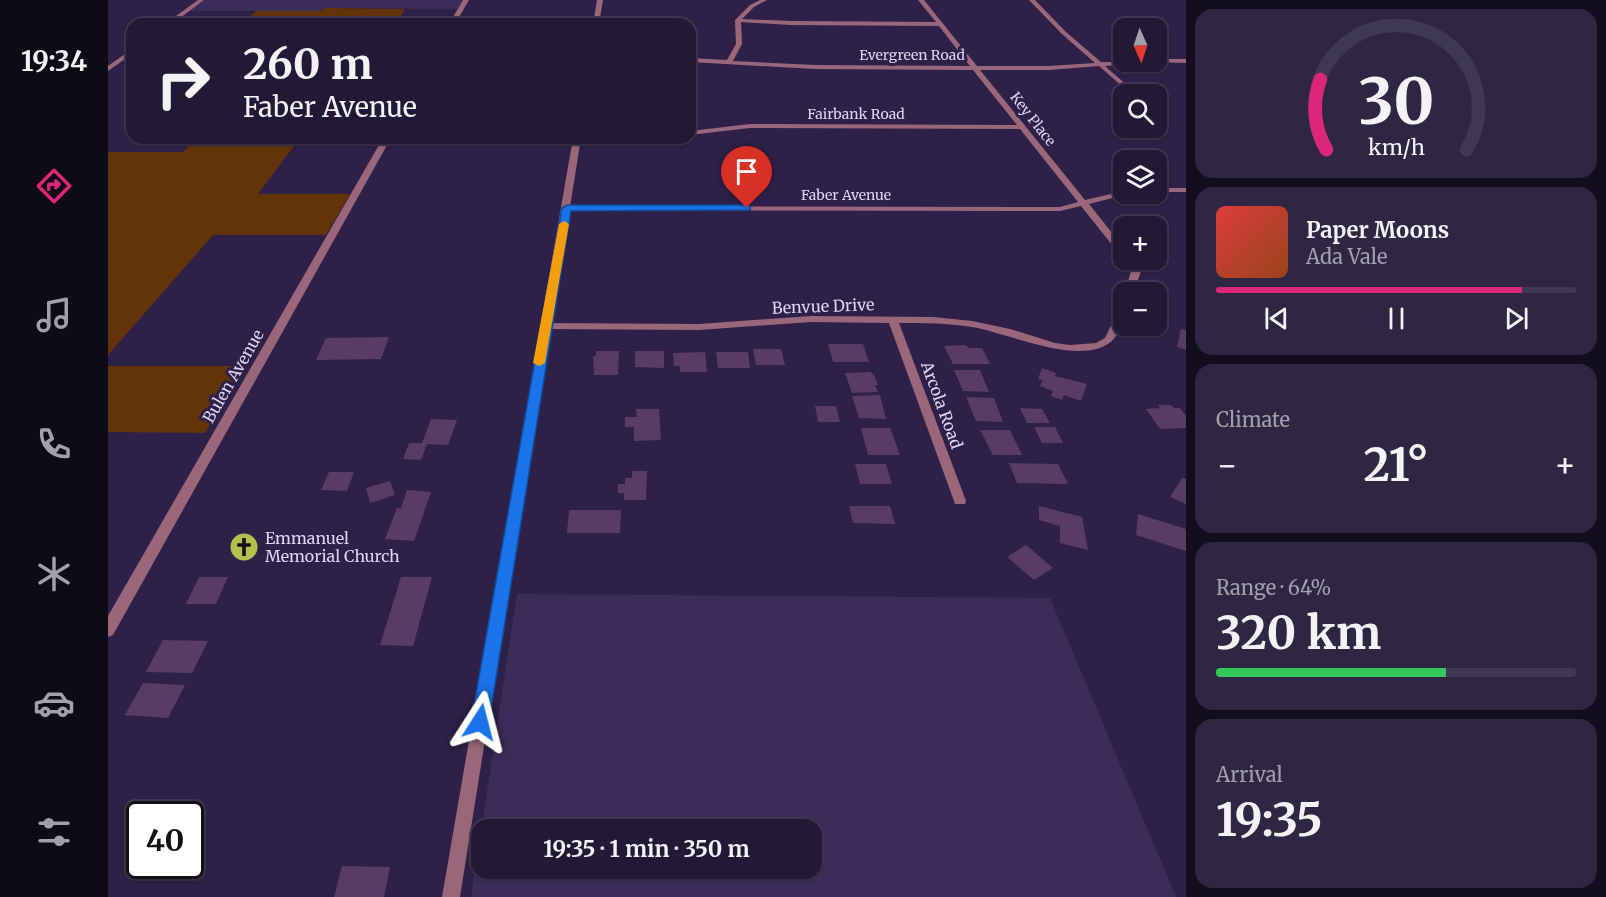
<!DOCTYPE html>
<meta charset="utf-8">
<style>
body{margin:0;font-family:Merriweather,serif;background:#2e2642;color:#f1f3f6;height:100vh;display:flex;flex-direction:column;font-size:22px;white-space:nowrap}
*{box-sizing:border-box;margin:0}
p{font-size:20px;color:#a2a0ad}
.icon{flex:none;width:33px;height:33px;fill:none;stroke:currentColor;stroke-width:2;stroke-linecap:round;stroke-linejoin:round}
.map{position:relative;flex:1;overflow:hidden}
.sheet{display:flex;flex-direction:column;gap:9px;padding:9px;background:#130e1e;width:420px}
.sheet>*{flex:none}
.banner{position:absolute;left:18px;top:18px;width:570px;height:126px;border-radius:18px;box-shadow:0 2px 4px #0004,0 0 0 2px #3f3852;background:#221937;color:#f1f3f6;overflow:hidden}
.needle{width:39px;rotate:177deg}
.fabs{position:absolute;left:1005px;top:18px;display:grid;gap:12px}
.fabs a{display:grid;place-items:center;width:54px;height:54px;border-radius:12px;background:#221937;box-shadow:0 2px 4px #0004,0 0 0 2px #3f3852;font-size:30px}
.speed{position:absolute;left:18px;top:801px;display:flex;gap:12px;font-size:30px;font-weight:700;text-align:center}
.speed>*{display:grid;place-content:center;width:78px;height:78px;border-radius:50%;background:#221937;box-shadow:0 2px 4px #0004,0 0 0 2px #3f3852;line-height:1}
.speed .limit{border:3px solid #111;border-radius:9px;background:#fff;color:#111}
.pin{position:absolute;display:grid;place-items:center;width:51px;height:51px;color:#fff;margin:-62px -26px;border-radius:50% 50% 50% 0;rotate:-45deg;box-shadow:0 0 6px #0007}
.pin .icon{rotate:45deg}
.me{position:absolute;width:66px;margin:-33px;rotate:9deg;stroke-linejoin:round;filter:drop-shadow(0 0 4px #0008)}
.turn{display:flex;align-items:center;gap:21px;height:126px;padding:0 18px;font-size:27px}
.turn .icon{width:78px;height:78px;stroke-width:2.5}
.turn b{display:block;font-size:42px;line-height:51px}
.big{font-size:45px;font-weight:700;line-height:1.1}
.sheet .widget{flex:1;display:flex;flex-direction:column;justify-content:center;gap:9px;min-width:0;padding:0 21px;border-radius:18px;background:#2e2642}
.sheet .dial{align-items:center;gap:0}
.dial svg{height:156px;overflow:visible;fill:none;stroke:#3f3852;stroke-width:7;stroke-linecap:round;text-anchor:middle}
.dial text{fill:#f1f3f6;stroke:none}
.song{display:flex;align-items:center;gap:18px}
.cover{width:72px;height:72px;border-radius:9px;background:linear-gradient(135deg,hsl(0 70% 55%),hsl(20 70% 35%))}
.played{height:6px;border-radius:3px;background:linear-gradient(90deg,#db2777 85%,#3f3852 85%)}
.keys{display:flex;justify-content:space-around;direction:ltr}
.heat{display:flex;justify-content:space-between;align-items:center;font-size:33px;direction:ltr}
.charge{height:9px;border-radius:4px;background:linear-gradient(90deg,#34c759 64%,#3f3852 0)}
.trip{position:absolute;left:363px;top:819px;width:351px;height:60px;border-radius:18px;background:#221937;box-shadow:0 2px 4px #0004,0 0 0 2px #3f3852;font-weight:700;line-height:60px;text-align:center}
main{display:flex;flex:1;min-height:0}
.dock{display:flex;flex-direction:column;width:108px;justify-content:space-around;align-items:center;background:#0e0a16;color:#a2a0ad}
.dock .icon{width:42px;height:42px}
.dock .selected{color:#db2777}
.dock b{font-size:27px;color:#f1f3f6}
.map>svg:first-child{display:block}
.built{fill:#3b2c59;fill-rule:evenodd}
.green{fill:#633409}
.building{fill:#583c63}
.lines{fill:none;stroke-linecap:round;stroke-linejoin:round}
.minor{fill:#9a677a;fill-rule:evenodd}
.tertiary{fill:#9a677a;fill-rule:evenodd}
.route{fill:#1a73e8;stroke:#114b97;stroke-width:1.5}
.slow{fill:#f59e0b}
.labels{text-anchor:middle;stroke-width:6;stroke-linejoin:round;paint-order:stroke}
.far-street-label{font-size:14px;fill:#ddd7f1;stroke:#2e2149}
.street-label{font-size:16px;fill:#ddd7f1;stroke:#2e2149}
.poi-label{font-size:16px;fill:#ddd7f1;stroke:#2e2149;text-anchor:start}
</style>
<main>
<nav class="dock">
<b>19:34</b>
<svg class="icon selected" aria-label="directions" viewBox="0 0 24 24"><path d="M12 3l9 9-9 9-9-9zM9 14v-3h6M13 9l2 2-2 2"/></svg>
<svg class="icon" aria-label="music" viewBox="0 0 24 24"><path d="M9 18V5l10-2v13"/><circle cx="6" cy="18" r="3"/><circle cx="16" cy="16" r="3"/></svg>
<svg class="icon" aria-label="phone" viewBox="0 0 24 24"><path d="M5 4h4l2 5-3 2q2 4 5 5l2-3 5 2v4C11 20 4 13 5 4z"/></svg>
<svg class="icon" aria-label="climate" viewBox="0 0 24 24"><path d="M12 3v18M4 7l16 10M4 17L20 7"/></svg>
<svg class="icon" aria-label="car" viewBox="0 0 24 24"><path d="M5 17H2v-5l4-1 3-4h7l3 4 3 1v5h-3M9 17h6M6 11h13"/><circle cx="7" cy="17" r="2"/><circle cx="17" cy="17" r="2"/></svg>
<svg class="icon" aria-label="filters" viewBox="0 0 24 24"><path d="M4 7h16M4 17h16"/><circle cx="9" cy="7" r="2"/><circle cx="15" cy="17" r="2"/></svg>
</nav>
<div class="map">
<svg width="1078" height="897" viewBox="0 0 1078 897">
<rect width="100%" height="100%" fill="#2e2149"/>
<!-- built -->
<g class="built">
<polygon points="97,0 355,0 349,9 227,8 216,8 213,11 81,11"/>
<path d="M409 594 942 598 1068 897H363ZM374 830H704V868H374Z"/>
</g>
<!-- green -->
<g class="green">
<polygon points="216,8 297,9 291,18 343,19 340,24 133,24 148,11 213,11"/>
<polygon points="89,138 192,138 150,194 242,194 218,235 105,235 0,355 0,152 75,152"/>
<polygon points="0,366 135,366 97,433 0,432"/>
</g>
<!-- building -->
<g class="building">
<polygon points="1073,329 1078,330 1078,350 1069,347"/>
<polygon points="281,337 273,359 208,360 218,338"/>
<polygon points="720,344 755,344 761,362 725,362"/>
<polygon points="857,345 861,348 874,348 882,364 845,364 836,346"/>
<polygon points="645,349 673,349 677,365 648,365"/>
<polygon points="488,351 511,351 510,375 486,375 485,356 488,356"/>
<polygon points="527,351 556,351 556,368 527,367"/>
<polygon points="597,352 599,372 572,372 572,366 566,366 565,353"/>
<polygon points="608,352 640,352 642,368 610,368"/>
<polygon points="934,368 948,373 947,376 979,384 973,401 956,395 954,400 943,396 945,391 932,386 935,380 930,379"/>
<polygon points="846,370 872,370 881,392 855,391"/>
<polygon points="762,372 766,375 770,385 767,385 770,392 744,393 737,373"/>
<polygon points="772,395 778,419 751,418 744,396"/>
<polygon points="858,397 886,398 895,422 868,421"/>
<polygon points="1050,405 1063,405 1066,408 1072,408 1078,416 1078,428 1052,429 1038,409 1052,408"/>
<polygon points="707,406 728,406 732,422 710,422"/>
<polygon points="912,408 934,409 942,423 919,423"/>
<polygon points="528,409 551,409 553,440 526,441 526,427 517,427 517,417 529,417"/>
<polygon points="323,419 349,420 340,445 319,444 313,460 295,459 301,443 314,443"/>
<polygon points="926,427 947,427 955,443 934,443"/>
<polygon points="753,428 782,428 792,455 760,455"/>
<polygon points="872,430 902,430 914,455 885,455"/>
<polygon points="901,463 950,464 960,484 909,483"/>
<polygon points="747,464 778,464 784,484 752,484"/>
<polygon points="524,471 539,471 538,500 516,500 516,493 510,493 510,484 517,484 517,478 524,478"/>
<polygon points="221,472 246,472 239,491 213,490"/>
<polygon points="1074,478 1078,479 1078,504 1062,497"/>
<polygon points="282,481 287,495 262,503 258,488"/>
<polygon points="299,490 323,492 306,541 277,539 289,508 293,508"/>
<polygon points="741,506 782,506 787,524 745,523"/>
<polygon points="931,506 974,517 980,550 952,543 952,526 931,520"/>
<polygon points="461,510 513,510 512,533 459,533"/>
<polygon points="1030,514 1078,529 1078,551 1028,535"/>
<polygon points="918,545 945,568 926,580 899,557"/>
<polygon points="91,577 120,577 108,604 78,604"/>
<polygon points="293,577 324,577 305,646 272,645"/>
<polygon points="55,640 100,641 84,673 38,672"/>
<polygon points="35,683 77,685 60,718 17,715"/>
<polygon points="234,866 282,867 276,897 226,897"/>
</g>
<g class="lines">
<!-- minor -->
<g class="minor">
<polygon points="90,0 96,0 64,24 57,24"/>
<polygon points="355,0 361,0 347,24 341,24"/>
<path d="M652 0H659L646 7 634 19 682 21 828 22 810 0H816L869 66H941L987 63 954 34 921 0H927L958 32 993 62H1028L1025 64 997 66 1029 94H1023L991 66 941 70H872L977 200 1016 191V194H1020L981 204 1016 248V257L1013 256 973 206 952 211 456 210V206H459L952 207 970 202 912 129 642 128 582 135V131L642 124 909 125 865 70 707 69 582 62V58L619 60 628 44 627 20 642 5ZM633 22 682 25 831 26 862 66 707 65 625 61 634 44Z"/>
<polygon points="24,49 24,54 0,71 0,66"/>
<polygon points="1048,59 1078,59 1078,63 1046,62 1048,62"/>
<polygon points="275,138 283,138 5,635 0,637 0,616"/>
<rect x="1048" y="188" width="30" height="4"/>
<polygon points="1015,260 1024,260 1033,271 1026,292 1017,292 1023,271"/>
<path d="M1016 306C1016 388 908 334 864 327 840 323 816 323 791 323L858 501 857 504H847L846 501 781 323 703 322 591 330 437 329 432 326 437 323 591 324 703 316 825 317 864 321 902 329 947 343 962 345 988 343 997 338 1011 309Z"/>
</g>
<!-- tertiary -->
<g class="tertiary">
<polygon points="489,0 495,0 491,24 485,24"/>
<polygon points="465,138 473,138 352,897 334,897"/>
</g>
</g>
<!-- route -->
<polygon class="route" points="639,205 642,206 642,210 463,211 381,722 379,728 372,731 366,728 363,722 454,208 459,205"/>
<!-- slow -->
<polygon class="slow" points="456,221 461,224 437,363 431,366 425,363 451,224"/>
<!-- icons -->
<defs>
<g id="church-disc" transform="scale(1.5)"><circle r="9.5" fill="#b2c24b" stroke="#2e2149"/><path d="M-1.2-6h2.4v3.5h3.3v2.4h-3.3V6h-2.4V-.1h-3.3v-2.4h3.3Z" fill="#111"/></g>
</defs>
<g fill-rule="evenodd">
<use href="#church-disc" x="136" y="547"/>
</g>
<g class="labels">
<!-- far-street labels -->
<g class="far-street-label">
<text x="804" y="60">Evergreen Road</text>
<text x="748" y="119">Fairbank Road</text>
<text transform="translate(925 119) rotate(52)" y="5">Key Place</text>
<text x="738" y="200">Faber Avenue</text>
</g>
<!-- street labels -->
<g class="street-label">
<text transform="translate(715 306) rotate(-2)" y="6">Benvue Drive</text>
<text transform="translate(125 376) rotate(-60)" y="6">Bulen Avenue</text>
<text transform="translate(834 405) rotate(70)" y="6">Arcola Road</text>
</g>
<!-- poi labels -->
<g class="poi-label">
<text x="157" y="544">Emmanuel<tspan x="157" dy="18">Memorial Church</tspan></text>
</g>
</g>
</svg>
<div class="fabs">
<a><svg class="needle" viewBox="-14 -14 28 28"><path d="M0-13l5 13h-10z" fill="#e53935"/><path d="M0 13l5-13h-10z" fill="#a2a0ad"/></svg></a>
<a><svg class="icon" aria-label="search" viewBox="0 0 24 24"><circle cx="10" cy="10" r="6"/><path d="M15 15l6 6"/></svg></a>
<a><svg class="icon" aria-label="layers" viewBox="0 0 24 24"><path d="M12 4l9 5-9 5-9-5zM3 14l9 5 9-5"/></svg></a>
<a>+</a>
<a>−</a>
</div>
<div class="speed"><div class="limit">40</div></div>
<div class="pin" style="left:639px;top:208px;background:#d93025"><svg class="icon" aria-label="arrive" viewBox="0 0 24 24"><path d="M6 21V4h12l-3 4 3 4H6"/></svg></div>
<svg class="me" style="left:372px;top:722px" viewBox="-20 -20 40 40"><path d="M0-17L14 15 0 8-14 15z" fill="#1a73e8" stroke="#fff" stroke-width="4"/></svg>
<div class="trip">19:35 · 1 min · 350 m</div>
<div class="banner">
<div class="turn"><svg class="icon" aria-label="right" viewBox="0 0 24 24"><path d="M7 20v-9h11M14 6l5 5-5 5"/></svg><div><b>260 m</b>Faber Avenue</div></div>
</div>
</div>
<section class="sheet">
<div class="widget dial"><svg viewBox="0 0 100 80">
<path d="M14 69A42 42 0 1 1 86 69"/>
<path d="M14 69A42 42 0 0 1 11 33" stroke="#db2777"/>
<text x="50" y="56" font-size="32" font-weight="700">30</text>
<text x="50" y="72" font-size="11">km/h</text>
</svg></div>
<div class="widget">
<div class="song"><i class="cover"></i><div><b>Paper Moons</b><p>Ada Vale</p></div></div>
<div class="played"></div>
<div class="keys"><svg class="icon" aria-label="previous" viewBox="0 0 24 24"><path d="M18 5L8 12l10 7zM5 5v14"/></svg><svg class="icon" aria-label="pause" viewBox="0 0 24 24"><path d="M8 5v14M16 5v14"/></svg><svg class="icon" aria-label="next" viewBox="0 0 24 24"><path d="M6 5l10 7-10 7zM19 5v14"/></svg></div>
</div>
<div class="widget"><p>Climate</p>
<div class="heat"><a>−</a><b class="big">21°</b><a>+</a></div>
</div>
<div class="widget"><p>Range · 64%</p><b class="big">320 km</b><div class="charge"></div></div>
<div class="widget"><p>Arrival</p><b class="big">19:35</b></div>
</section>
</main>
